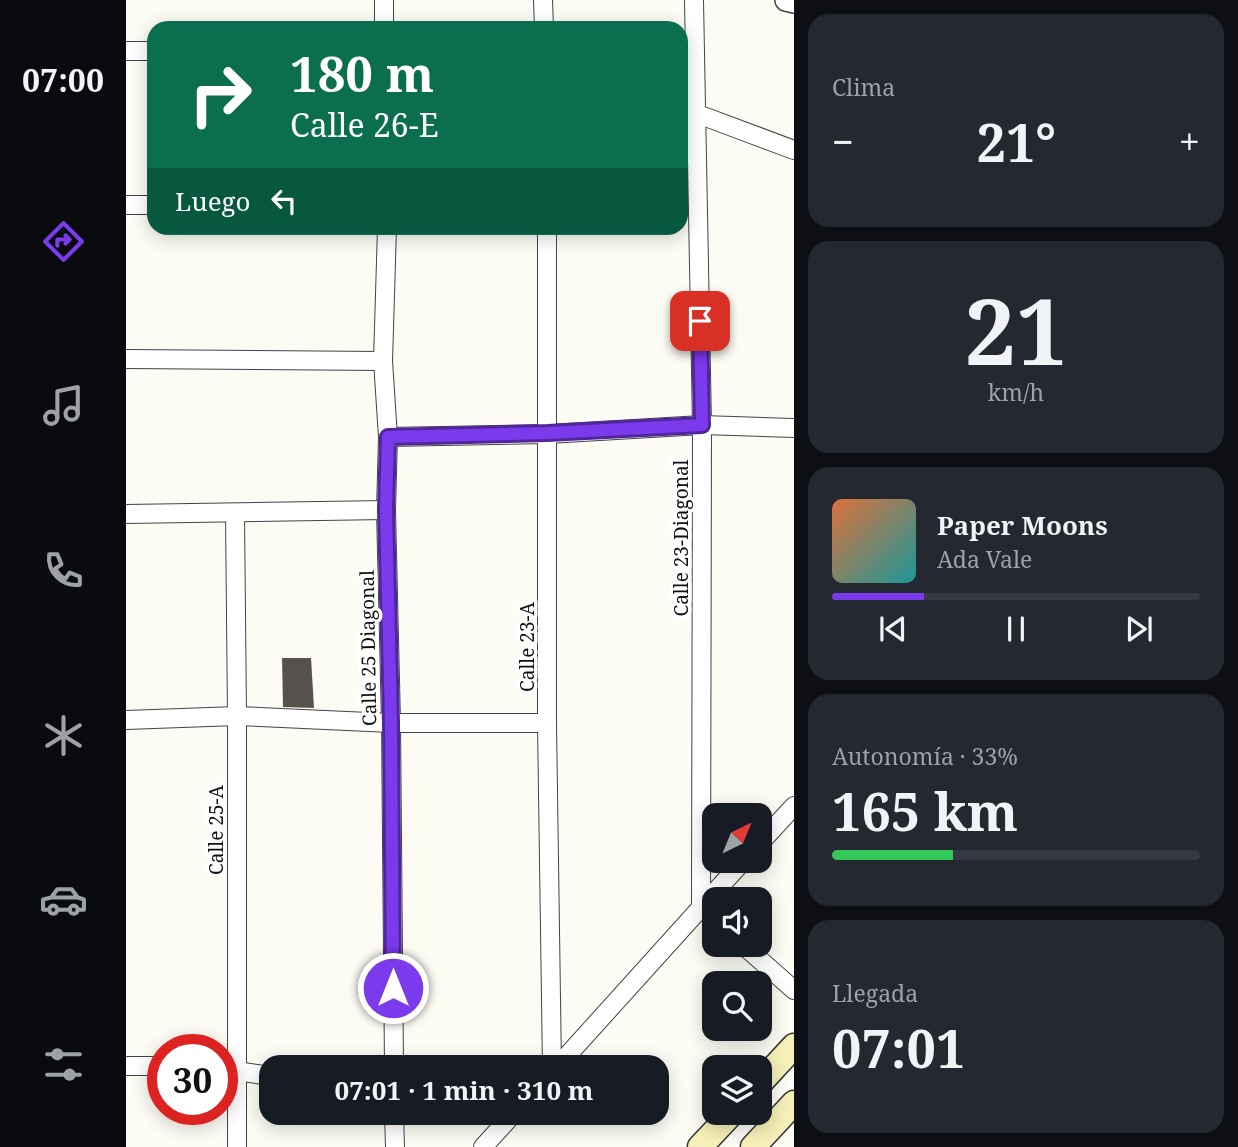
<!DOCTYPE html>
<html lang="es">
<meta charset="utf-8">
<style>
body{margin:0;font-family:"Noto Serif",serif;background:#242831;color:#f1f3f6;height:100vh;display:flex;flex-direction:column;font-size:26px;white-space:nowrap}
*{box-sizing:border-box;margin:0}
p{font-size:23px;color:#9ea1a6}
.icon{flex:none;width:38px;height:38px;fill:none;stroke:currentColor;stroke-width:2;stroke-linecap:round;stroke-linejoin:round}
.map{position:relative;flex:1;overflow:hidden}
.panel{display:flex;flex-direction:column;gap:14px;padding:14px;background:#0d0f14;width:444px}
.panel>*{flex:none}
.banner{position:absolute;left:21px;top:21px;width:541px;height:214px;border-radius:21px;box-shadow:0 4px 18px #0003;background:#0b6e4f;color:#fff;overflow:hidden}
.needle{width:46px;rotate:43deg}
.tools{position:absolute;left:576px;top:803px;display:grid;gap:14px}
.tools a{display:grid;place-items:center;width:70px;height:70px;border-radius:14px;background:#171b24;box-shadow:0 4px 18px #0003;font-size:35px}
.speed{position:absolute;left:21px;top:1034px;display:flex;gap:14px;font-size:35px;font-weight:700;text-align:center}
.speed>*{display:grid;place-content:center;width:91px;height:91px;border-radius:50%;background:#171b24;box-shadow:0 4px 18px #0003;line-height:1}
.speed .limit{border:10px solid #d22;background:#fff;color:#111}
.pin{position:absolute;display:grid;place-items:center;width:60px;height:60px;color:#fff;margin:-30px;border-radius:14px;box-shadow:0 4px 10px #0006}
.me{position:absolute;width:77px;margin:-38px;rotate:0deg;stroke-linejoin:round;filter:drop-shadow(0 0 5px #0008)}
.turn{display:flex;align-items:center;gap:24px;height:147px;padding:0 28px;font-size:32px}
.turn .icon{width:91px;height:91px;stroke-width:2.5}
.turn b{display:block;font-size:49px;line-height:60px}
.then{display:flex;align-items:center;height:66px;padding:0 28px;background:#0003;gap:14px;font-size:26px}
.big{font-size:52px;font-weight:700;line-height:1.1}
.panel .widget{flex:1;display:flex;flex-direction:column;justify-content:center;gap:10px;min-width:0;padding:0 24px;border-radius:21px;background:#242831}
.panel .dial{align-items:center;gap:0}
.dial b{font-size:91px;line-height:1}
.song{display:flex;align-items:center;gap:21px}
.cover{width:84px;height:84px;border-radius:10px;background:linear-gradient(135deg,hsl(20 70% 55%),hsl(180 70% 35%))}
.played{height:7px;border-radius:4px;background:linear-gradient(90deg,#7c3aed 25%,#363941 25%)}
.keys{display:flex;justify-content:space-around;direction:ltr}
.heat{display:flex;justify-content:space-between;align-items:center;font-size:38px;direction:ltr}
.charge{height:10px;border-radius:5px;background:linear-gradient(90deg,#34c759 33%,#363941 0)}
.trip{position:absolute;left:133px;top:1055px;width:410px;height:70px;border-radius:21px;background:#171b24;box-shadow:0 4px 18px #0003;font-weight:700;line-height:70px;text-align:center}
main{display:flex;flex:1;min-height:0}
.tab-bar{display:flex;flex-direction:column;width:126px;justify-content:space-around;align-items:center;background:#090b0e;color:#9ea1a6}
.tab-bar .icon{width:49px;height:49px}
.tab-bar .active{color:#7c3aed}
.tab-bar b{font-size:32px;color:#f1f3f6}
.map>svg:first-child{display:block}
.building{fill:#57514d}
.lines{fill:none;stroke-linecap:round;stroke-linejoin:round}
.minor-casing{stroke:#434343;stroke-width:20}
.tertiary-casing{stroke:#434343;stroke-width:24}
.secondary-casing{stroke:#323232;stroke-width:27}
.minor{stroke:#fff;stroke-width:18}
.tertiary{stroke:#fff;stroke-width:21}
.secondary{stroke:#f5f0b7;stroke-width:24}
.route-casing{stroke:#51269a;stroke-width:18}
.route{stroke:#7c3aed;stroke-width:12}
.labels{text-anchor:middle;stroke-width:7;stroke-linejoin:round;paint-order:stroke}
.street-label{font-size:19px;fill:#101010;stroke:#fff}
</style>
<main>
<nav class="tab-bar">
<b>07:00</b>
<svg class="icon active" aria-label="directions" viewBox="0 0 24 24"><path d="M12 3l9 9-9 9-9-9zM9 14v-3h6M13 9l2 2-2 2"/></svg>
<svg class="icon" aria-label="music" viewBox="0 0 24 24"><path d="M9 18V5l10-2v13"/><circle cx="6" cy="18" r="3"/><circle cx="16" cy="16" r="3"/></svg>
<svg class="icon" aria-label="phone" viewBox="0 0 24 24"><path d="M5 4h4l2 5-3 2q2 4 5 5l2-3 5 2v4C11 20 4 13 5 4z"/></svg>
<svg class="icon" aria-label="climate" viewBox="0 0 24 24"><path d="M12 3v18M4 7l16 10M4 17L20 7"/></svg>
<svg class="icon" aria-label="car" viewBox="0 0 24 24"><path d="M5 17H2v-5l4-1 3-4h7l3 4 3 1v5h-3M9 17h6M6 11h13"/><circle cx="7" cy="17" r="2"/><circle cx="17" cy="17" r="2"/></svg>
<svg class="icon" aria-label="filters" viewBox="0 0 24 24"><path d="M4 7h16M4 17h16"/><circle cx="9" cy="7" r="2"/><circle cx="15" cy="17" r="2"/></svg>
</nav>
<div class="map">
<svg width="668" height="1147" viewBox="0 0 668 1147">
<rect width="100%" height="100%" fill="#fdfcf4"/>
<!-- building -->
<polygon class="building" points="156,658 185,658 188,708 157,707"/>
<g class="lines">
<!-- minor casing -->
<g class="minor-casing">
<g id="minor">
<polyline points="417,0 418,28"/>
<polyline points="568,0 576,425 575,907 588,919"/>
<polyline points="258,28 258,0"/>
<polyline points="0,51 28,51"/>
<polyline points="555,109 569,113 668,150"/>
<polyline points="0,205 28,205"/>
<polyline points="261,228 257,361 262,437 260,510 265,723 268,1068"/>
<polyline points="421,228 421,723 426,1068"/>
<polyline points="0,359 257,361"/>
<polyline points="262,437 422,434 576,425 668,428"/>
<polyline points="109,513 111,716 111,1147"/>
<polyline points="0,514 260,510"/>
<polyline points="0,720 111,716 265,723 421,723"/>
<polyline points="634,843 668,806"/>
<polyline points="617,945 668,990"/>
<polyline points="0,1066 37,1066"/>
<polyline points="430,1068 617,861"/>
<polyline points="96,1069 145,1076"/>
<polyline points="268,1113 269,1147"/>
<polyline points="357,1147 388,1113"/>
</g>
</g>
<!-- tertiary casing -->
<g class="tertiary-casing">
<polyline id="tertiary" points="660,0 668,2"/>
</g>
<!-- secondary casing -->
<g class="secondary-casing">
<g id="secondary">
<polyline points="634,1083 668,1046"/>
<polyline points="574,1147 606,1113"/>
<polyline points="627,1147 668,1103"/>
</g>
</g>
<!-- minor -->
<use href="#minor" class="minor"/>
<!-- tertiary -->
<use href="#tertiary" class="tertiary"/>
<!-- secondary -->
<use href="#secondary" class="secondary"/>
</g>
<g class="lines">
<!-- route casing -->
<g class="route-casing">
<polyline id="route" points="267,988 265,723 260,510 262,437 422,433 576,425 574,321"/>
</g>
<!-- route -->
<use href="#route" class="route"/>
</g>
<g class="labels">
<!-- street labels -->
<g class="street-label">
<text transform="translate(555 538) rotate(-90)" y="7">Calle 23-Diagonal</text>
<text transform="translate(401 647) rotate(-90)" y="7">Calle 23-A</text>
<text transform="translate(242 648) rotate(-91)" y="7">Calle 25 Diagonal</text>
<text transform="translate(90 830) rotate(-90)" y="7">Calle 25-A</text>
</g>
</g>
</svg>
<div class="tools">
<a><svg class="needle" viewBox="-14 -14 28 28"><path d="M0-13l5 13h-10z" fill="#e53935"/><path d="M0 13l5-13h-10z" fill="#9ea1a6"/></svg></a>
<a><svg class="icon" aria-label="sound" viewBox="0 0 24 24"><path d="M4 9h4l5-4v14l-5-4H4zM17 9q2 3 0 6"/></svg></a>
<a><svg class="icon" aria-label="search" viewBox="0 0 24 24"><circle cx="10" cy="10" r="6"/><path d="M15 15l6 6"/></svg></a>
<a><svg class="icon" aria-label="layers" viewBox="0 0 24 24"><path d="M12 4l9 5-9 5-9-5zM3 14l9 5 9-5"/></svg></a>
</div>
<div class="speed"><div class="limit">30</div></div>
<div class="pin" style="left:574px;top:321px;background:#d93025"><svg class="icon" aria-label="arrive" viewBox="0 0 24 24"><path d="M6 21V4h12l-3 4 3 4H6"/></svg></div>
<svg class="me" style="left:267px;top:988px" viewBox="-20 -20 40 40"><circle r="17" fill="#7c3aed" stroke="#fff" stroke-width="3"/><path d="M0-11L8 9 0 5-8 9z" fill="#fff"/></svg>
<div class="trip">07:01 · 1 min · 310 m</div>
<div class="banner">
<div class="turn"><svg class="icon" aria-label="right" viewBox="0 0 24 24"><path d="M7 20v-9h11M14 6l5 5-5 5"/></svg><div><b>180 m</b>Calle 26-E</div></div>
<div class="then">Luego<svg class="icon" aria-label="left" viewBox="0 0 24 24"><path d="M17 20v-9H6M10 6l-5 5 5 5"/></svg></div>
</div>
</div>
<section class="panel">
<div class="widget"><p>Clima</p>
<div class="heat"><a>−</a><b class="big">21°</b><a>+</a></div>
</div>
<div class="widget dial"><b>21</b><p>km/h</p></div>
<div class="widget">
<div class="song"><i class="cover"></i><div><b>Paper Moons</b><p>Ada Vale</p></div></div>
<div class="played"></div>
<div class="keys"><svg class="icon" aria-label="previous" viewBox="0 0 24 24"><path d="M18 5L8 12l10 7zM5 5v14"/></svg><svg class="icon" aria-label="pause" viewBox="0 0 24 24"><path d="M8 5v14M16 5v14"/></svg><svg class="icon" aria-label="next" viewBox="0 0 24 24"><path d="M6 5l10 7-10 7zM19 5v14"/></svg></div>
</div>
<div class="widget"><p>Autonomía · 33%</p><b class="big">165 km</b><div class="charge"></div></div>
<div class="widget"><p>Llegada</p><b class="big">07:01</b></div>
</section>
</main>
